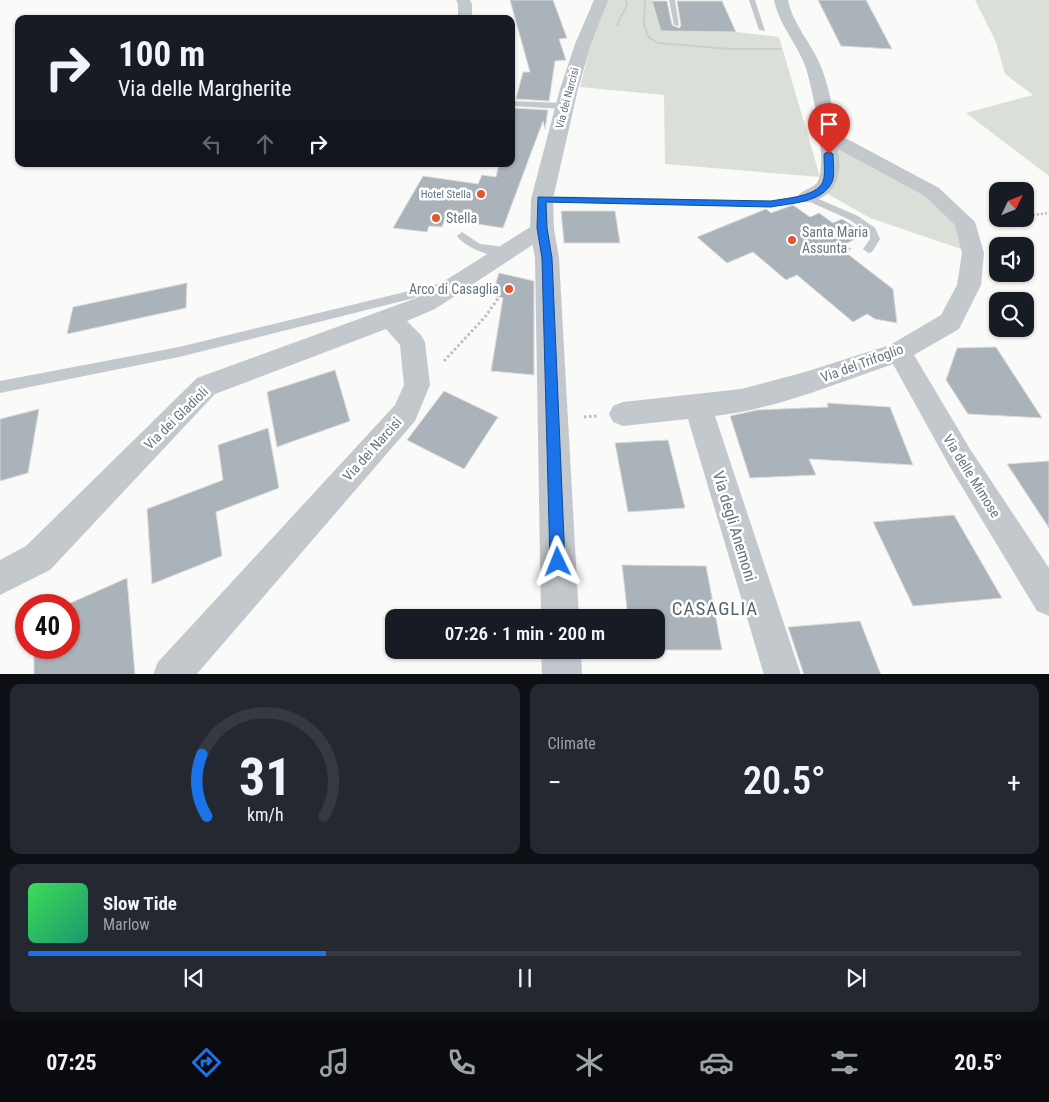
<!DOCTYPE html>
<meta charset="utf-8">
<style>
body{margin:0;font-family:"Roboto Condensed",sans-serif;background:#242831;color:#f1f3f6;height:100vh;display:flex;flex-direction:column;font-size:19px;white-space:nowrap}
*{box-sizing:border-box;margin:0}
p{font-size:16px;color:#9ea1a6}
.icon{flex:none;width:28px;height:28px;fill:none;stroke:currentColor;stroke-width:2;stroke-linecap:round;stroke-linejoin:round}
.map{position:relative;height:674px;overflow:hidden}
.side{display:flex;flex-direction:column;gap:10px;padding:10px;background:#0d0f14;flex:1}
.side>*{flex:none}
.hud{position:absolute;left:15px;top:15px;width:500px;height:152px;border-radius:10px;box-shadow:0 1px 4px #0004;background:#171b24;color:#f1f3f6;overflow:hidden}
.needle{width:32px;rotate:47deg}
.tools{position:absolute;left:989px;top:182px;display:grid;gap:10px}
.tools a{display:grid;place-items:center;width:45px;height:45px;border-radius:10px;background:#171b24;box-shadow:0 1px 4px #0004;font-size:25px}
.speed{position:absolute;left:15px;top:594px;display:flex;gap:10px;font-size:25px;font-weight:700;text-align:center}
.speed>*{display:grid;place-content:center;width:65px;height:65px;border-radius:50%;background:#171b24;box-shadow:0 1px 4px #0004;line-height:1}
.speed .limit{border:8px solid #d22;background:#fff;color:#111}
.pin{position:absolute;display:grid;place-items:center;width:42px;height:42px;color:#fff;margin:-51px -21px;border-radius:50% 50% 50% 0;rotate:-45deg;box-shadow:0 0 5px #0007}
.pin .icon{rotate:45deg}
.me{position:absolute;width:55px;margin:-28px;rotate:358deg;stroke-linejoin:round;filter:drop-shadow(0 0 4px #0008)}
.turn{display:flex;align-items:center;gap:18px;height:105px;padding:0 20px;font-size:22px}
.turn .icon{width:65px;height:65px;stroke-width:2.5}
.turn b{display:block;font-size:35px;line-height:42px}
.lanes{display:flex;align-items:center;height:48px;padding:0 20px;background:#0003;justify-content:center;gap:25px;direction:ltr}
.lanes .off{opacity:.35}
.big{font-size:38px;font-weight:600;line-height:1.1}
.side .card{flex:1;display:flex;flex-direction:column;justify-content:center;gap:8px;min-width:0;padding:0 18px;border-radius:10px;background:#242831}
.side .dial{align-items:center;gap:0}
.dial svg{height:130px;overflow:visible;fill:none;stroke:#363941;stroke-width:7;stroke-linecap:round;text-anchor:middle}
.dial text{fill:#f1f3f6;stroke:none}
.song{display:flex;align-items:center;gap:15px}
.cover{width:60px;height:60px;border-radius:8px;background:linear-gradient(135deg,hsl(130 70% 55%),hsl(160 70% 35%))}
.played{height:5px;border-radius:2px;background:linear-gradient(90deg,#1a73e8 30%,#363941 30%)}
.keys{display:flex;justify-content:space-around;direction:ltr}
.heat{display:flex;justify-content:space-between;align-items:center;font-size:28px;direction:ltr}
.side .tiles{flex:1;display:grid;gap:10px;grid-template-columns:1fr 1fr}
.card:last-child{grid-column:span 2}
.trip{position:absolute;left:385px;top:609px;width:280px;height:50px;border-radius:10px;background:#171b24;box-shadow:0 1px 4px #0004;font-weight:600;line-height:50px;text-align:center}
.menu{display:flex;height:80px;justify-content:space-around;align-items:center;background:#090b0e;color:#9ea1a6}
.menu .icon{width:35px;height:35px}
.menu .current{color:#1a73e8}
.menu b{font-size:22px;color:#f1f3f6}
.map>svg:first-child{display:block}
.green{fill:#dadfd7}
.building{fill:#aab3b9;stroke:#dcdcda}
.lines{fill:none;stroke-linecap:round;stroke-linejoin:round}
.path-far2{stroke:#bbbfc2;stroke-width:2;stroke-dasharray:1 1;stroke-linecap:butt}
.path-far1{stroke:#bbbfc2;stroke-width:2.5;stroke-dasharray:2 2;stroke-linecap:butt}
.path{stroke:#bbbfc2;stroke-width:3;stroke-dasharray:2.5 2.5;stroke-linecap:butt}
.service{fill:#c3c8cc;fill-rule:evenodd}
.minor{fill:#c3c8cc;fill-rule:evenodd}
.tertiary{fill:#c3c8cc;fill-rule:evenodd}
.route{fill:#1a73e8;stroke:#114b97}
.poi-dot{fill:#e4572e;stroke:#fff;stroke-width:2}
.labels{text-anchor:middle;stroke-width:5;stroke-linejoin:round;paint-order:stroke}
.far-street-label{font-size:11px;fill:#657683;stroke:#fff}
.far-poi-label{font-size:11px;fill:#657683;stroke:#fff;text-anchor:end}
.poi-label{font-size:14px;fill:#657683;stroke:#fff;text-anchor:start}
.street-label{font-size:14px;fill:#657683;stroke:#fff}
.near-street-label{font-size:16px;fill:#657683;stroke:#fff}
.near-quarter-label{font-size:19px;letter-spacing:1px;fill:#57646e;stroke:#fff}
</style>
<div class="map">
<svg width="1049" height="675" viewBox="0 0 1049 675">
<rect width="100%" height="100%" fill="#fafaf8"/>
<!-- green -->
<g class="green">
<polygon points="602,0 652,0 661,31 736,32 779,37 820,177 665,164 664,95 580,87"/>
<polygon points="975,0 1049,0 1049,176 966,113 1033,95 1005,74 996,42"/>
<polygon points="828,136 873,159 965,222 973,253 870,218 821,190"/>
</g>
<!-- building -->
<g class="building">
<polygon points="510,0 553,0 567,38 559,39 566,60 555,61 549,101 516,99 523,72 530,72"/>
<polygon points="818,0 866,0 892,49 841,46"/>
<polygon points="652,1 667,1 672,25 679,28 681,26 677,1 722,1 736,32 661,31"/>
<polygon points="514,108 548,110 545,129 543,121 503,228 445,219 442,227 429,226 427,232 393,228 423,176 478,184 482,175 496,177 499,164 511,164 511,118"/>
<polygon points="793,205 810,217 819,213 833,223 842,219 866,234 845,244 851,249 845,252 893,289 897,323 875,319 867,314 853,322 797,275 786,280 753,252 727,263 697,237 766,209 771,213"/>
<polygon points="561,211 615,211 620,243 564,243"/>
<polygon points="499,273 534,281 534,375 491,371 503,298 492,295"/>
<polygon points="187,283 186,308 67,334 73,307"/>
<polygon points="996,347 1042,418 968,414 946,380 957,348"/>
<polygon points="335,370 350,421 277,447 267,392"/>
<polygon points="444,391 498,417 464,469 407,440"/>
<polygon points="827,403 890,407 913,465 809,459 816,475 750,478 730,416 757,410 828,407"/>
<polygon points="39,409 28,473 0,481 0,419"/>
<polygon points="268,428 279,488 216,512 222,556 152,584 147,509 223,480 218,445"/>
<polygon points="668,440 685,508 628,512 615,443"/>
<polygon points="1049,461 1049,528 1007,464"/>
<polygon points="954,515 1002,598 913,606 873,522"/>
<polygon points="622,565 706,566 722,650 643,650 656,650 656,618 628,618"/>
<polygon points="127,578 135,675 34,675 34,648 69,648 69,605 66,605"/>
<polygon points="860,621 881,675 804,675 788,627"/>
</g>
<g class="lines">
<!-- path-far2 -->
<g class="path-far2">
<polyline points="645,0 644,24 648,37 658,43 729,49 781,49"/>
<polyline points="617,25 627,5 626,0"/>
</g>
<!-- path-far1 -->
<g class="path-far1">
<polyline points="1025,216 1049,213"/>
<polyline points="991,219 998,219"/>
</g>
<!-- path -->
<g class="path">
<polyline points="444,361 485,317 499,297"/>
<polyline points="584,417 597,416"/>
</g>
<!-- service -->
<g class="service">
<polygon points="669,0 675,0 679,26 674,25"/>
<polygon points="749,0 755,0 765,31 759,30"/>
<polygon points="511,101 564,103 568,106 564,109 511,106"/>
<polygon points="807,194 858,216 875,228 880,239 872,252 868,253 863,249 870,239 867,232 850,220 806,200 771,207 542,202 537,199 542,196 771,201"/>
<path d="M462 232 480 244 505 247 510 251C500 263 465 248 457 236Z"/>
<polygon points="446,282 450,283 452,286 450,289 179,357 0,393 0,381 179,347"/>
</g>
<!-- minor -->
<g class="minor">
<polygon points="456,0 470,0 472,4 472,19 458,19 458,4"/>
<path d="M774 0H788C793 24 809 40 819 62 829 84 833 110 836 133L939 188 975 222 984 253 981 285 959 329 914 355 970 449 1049 568V616L1037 611 950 467 893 364C835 384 776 409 715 416L801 675H764L688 419 623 426 613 422 609 414 613 406 623 402 741 389 805 372 890 345 941 315 957 285 962 253 955 225 925 196 838 149C841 170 840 189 819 199 812 203 807 203 800 201L797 197C802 189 814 189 818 181 828 162 812 83 804 63 795 41 779 24 774 0Z"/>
<polygon points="542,222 549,224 553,229 549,234 435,309 407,321 421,335 425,342 430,385 415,421 196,675 153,675 158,662 395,405 404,385 400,345 386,329 215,394 50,570 0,595 0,560 26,546 197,378 419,297 535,224"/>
</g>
<!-- tertiary -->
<g class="tertiary">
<polygon points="594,0 608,0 591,44 578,89 553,199 554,229 559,258 579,618 541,618 535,258 530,229 531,199 560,89 575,44"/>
<polygon points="541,650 581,650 582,675 542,675"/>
</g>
</g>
<!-- route -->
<path class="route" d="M829 151 833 154C833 162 835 175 832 182 822 203 791 203 771 207L546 202 547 228 552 258 565 562 563 567 558 569 553 567 550 562 542 258 537 228 538 197 771 201C786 198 821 197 824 178 825 171 824 162 824 154Z"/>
<!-- markers -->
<g class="poi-dot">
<circle cx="481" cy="194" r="5"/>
<circle cx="436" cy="218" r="5"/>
<circle cx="792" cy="240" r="5"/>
<circle cx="509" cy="289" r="5"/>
</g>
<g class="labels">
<!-- far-street labels -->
<g class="far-street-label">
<text transform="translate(567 98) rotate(-75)" y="4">Via dei Narcisi</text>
</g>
<!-- far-poi labels -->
<g class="far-poi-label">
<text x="471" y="198">Hotel Stella</text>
</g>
<!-- poi labels -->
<g class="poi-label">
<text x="446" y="223">Stella</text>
<text x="802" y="237">Santa Maria<tspan x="802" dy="16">Assunta</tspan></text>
<text x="499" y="294" text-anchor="end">Arco di Casaglia</text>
</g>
<!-- street labels -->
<g class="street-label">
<text transform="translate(862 363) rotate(-20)" y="5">Via del Trifoglio</text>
<text transform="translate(176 418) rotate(-44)" y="5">Via dei Gladioli</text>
<text transform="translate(372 449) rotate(-48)" y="5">Via dei Narcisi</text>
<text transform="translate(972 476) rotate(58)" y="5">Via delle Mimose</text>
</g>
<!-- near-street labels -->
<g class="near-street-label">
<text transform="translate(735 526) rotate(73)" y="6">Via degli Anemoni</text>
</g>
<!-- near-quarter labels -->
<g class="near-quarter-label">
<text x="715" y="615">CASAGLIA</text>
</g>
</g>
</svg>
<div class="tools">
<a><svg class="needle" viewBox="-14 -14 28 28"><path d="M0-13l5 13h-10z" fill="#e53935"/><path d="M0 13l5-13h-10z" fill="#9ea1a6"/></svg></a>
<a><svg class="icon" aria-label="sound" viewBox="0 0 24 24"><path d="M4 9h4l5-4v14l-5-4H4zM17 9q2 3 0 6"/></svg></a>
<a><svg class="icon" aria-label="search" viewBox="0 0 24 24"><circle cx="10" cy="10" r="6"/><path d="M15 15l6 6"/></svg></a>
</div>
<div class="speed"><div class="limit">40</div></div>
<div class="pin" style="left:829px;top:154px;background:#d93025"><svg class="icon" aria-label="arrive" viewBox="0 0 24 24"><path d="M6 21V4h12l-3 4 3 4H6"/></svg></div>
<svg class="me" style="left:558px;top:562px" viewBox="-20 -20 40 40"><path d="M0-17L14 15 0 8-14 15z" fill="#1a73e8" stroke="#fff" stroke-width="4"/></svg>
<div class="trip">07:26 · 1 min · 200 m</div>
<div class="hud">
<div class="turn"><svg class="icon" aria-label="right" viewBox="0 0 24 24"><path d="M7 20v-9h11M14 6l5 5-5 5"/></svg><div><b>100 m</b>Via delle Margherite</div></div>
<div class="lanes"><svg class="icon off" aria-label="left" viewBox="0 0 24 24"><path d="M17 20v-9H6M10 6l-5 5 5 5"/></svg><svg class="icon off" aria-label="ahead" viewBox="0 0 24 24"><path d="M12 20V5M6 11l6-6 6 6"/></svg><svg class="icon" aria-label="right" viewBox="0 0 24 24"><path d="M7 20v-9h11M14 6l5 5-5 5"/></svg></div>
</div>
</div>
<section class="side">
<div class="tiles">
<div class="card dial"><svg viewBox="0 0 100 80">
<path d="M14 69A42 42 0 1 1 86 69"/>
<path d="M14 69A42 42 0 0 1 11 31" stroke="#1a73e8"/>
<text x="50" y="56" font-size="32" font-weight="700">31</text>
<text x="50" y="72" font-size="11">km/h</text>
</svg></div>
<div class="card"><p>Climate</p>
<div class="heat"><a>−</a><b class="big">20.5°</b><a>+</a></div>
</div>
<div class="card">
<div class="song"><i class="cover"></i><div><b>Slow Tide</b><p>Marlow</p></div></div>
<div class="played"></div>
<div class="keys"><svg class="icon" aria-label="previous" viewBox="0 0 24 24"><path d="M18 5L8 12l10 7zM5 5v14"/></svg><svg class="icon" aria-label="pause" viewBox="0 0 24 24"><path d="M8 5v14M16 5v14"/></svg><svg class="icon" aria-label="next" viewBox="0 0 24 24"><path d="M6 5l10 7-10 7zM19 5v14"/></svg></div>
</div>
</div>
</section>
<nav class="menu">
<b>07:25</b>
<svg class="icon current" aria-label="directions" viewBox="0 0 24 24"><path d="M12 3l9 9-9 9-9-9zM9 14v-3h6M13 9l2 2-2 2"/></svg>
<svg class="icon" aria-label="music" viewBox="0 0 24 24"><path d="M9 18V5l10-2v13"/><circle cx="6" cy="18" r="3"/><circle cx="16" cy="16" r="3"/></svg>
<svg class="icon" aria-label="phone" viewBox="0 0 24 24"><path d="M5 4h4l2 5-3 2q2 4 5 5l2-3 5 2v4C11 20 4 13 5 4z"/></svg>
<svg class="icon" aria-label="climate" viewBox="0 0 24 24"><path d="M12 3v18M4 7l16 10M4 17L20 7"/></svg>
<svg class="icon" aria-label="car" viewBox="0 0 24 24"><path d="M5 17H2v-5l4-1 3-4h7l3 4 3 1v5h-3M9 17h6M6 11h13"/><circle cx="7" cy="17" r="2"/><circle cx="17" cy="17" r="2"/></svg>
<svg class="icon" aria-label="filters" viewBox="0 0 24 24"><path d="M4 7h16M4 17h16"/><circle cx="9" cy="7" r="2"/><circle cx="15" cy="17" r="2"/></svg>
<b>20.5°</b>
</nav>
